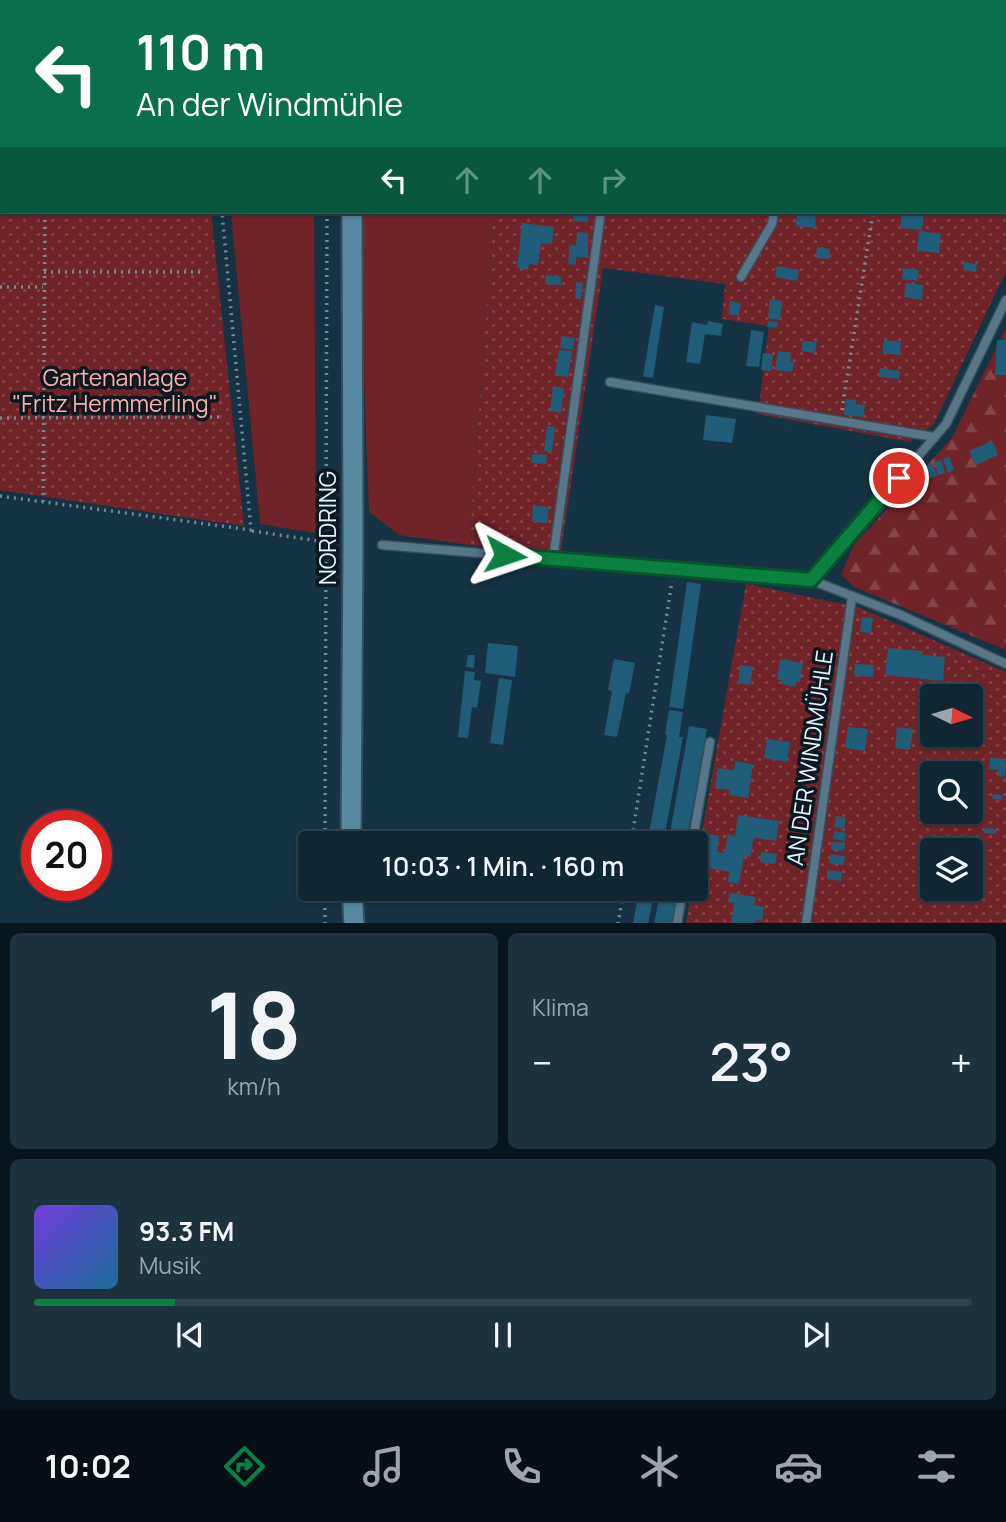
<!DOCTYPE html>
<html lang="de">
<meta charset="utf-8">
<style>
body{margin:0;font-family:Manrope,sans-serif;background:#1e323e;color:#f1f3f6;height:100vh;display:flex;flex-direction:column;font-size:26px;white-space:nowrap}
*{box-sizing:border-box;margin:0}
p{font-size:23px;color:#9ca5ac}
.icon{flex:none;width:38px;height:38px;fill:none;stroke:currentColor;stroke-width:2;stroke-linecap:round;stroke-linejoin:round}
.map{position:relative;height:923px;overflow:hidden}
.drawer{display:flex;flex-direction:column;gap:10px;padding:10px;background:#09151c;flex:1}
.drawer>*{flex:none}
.guide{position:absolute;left:0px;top:0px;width:1006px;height:214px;box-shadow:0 2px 5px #0004,0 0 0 2px #30434d;background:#0b6e4f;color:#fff;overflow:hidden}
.needle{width:46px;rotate:95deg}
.fabs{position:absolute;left:920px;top:684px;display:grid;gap:14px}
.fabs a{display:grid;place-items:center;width:63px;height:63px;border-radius:7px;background:#102632;box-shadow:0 2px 5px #0004,0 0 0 2px #30434d;font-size:35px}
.speed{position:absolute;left:21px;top:810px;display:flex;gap:14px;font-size:35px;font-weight:700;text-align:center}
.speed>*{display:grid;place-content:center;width:91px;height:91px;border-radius:50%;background:#102632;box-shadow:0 2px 5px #0004,0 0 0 2px #30434d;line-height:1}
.speed .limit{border:10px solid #d22;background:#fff;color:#111}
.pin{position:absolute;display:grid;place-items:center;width:60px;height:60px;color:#fff;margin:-30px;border:4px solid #fff;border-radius:50%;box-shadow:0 2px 7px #0007}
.me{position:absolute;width:77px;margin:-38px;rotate:95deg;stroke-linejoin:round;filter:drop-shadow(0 0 5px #0008)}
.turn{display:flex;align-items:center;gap:24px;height:147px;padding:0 21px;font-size:32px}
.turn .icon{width:91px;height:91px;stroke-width:2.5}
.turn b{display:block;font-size:49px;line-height:60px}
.lanes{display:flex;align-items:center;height:66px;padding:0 21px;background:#0003;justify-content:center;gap:35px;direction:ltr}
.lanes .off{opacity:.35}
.big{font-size:52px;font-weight:600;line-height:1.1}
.drawer .tile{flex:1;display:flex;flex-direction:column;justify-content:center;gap:10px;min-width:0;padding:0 24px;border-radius:10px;background:#1e323e}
.drawer .dial{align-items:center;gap:0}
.dial b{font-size:91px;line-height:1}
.song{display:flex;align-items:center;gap:21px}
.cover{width:84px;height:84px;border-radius:10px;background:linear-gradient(135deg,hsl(260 70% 55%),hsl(200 70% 35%))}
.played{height:7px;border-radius:4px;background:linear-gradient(90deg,#0b8043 15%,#30434d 15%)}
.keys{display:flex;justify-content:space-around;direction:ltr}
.heat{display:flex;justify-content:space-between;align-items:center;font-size:38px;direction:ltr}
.drawer .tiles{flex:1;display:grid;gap:10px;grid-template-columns:1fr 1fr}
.tile:last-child{grid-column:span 2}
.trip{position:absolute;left:298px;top:831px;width:410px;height:70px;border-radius:7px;background:#102632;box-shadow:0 2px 5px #0004,0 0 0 2px #30434d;font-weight:600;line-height:70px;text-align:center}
.tab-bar{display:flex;height:112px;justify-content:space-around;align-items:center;background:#060f14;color:#9ca5ac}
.tab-bar .icon{width:49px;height:49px}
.tab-bar .selected{color:#0b8043}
.tab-bar b{font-size:32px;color:#f1f3f6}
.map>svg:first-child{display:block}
.grass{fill:#702429}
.forest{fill:url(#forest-firs)}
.park{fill:url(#park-dots);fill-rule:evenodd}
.building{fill:#1f5c77}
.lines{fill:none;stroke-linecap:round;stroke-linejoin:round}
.service-casing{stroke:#364f5b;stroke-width:11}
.minor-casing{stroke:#364f5b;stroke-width:19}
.secondary-casing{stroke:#364f5b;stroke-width:23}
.path{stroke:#728a97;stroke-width:3.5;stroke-dasharray:2 5;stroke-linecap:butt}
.service{stroke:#577687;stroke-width:8}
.minor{stroke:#577687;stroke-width:16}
.secondary{stroke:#5789a1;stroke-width:19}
.route-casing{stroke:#07532c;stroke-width:18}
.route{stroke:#0b8043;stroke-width:12}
.labels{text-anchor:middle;stroke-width:7;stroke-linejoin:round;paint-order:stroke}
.park-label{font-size:23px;fill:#fdaead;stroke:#0d1920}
.street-label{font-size:23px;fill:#e3f4fe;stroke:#0d1920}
</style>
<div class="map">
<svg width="1006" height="924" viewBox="0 0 1006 924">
<defs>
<pattern id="forest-firs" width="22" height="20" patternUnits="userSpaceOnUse" patternTransform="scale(1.75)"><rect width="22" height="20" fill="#702429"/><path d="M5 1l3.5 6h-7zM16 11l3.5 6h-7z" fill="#844449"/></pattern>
<pattern id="park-dots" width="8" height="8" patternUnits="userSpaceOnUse" patternTransform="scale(1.75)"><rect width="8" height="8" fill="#702429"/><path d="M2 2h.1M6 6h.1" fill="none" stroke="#844449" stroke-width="1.8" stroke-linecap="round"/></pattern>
</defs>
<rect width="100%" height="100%" fill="#153342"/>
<!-- grass -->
<g class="grass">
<polygon points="197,0 308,0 308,2 198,2"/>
<polygon points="351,0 511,0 510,2"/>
<polygon points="231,212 314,212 316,533 260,524"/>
<polygon points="358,212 494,212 469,545 399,535 369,512"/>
</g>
<!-- forest -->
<polygon class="forest" points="1006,328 1006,650 854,587 841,574 854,545 952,438"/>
<!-- park -->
<g class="park">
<polygon points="0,0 179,0 179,2 2,2 2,212 211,212 244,526 0,490"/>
<polygon points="511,0 959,0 960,2 510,2"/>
<polygon points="1005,78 1006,271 934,424 910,442 758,414 769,326 722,319 725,284 603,268 561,551 469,545 494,212 1004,212"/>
<path d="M746 584 858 607 1006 672V923L686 924 692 889H695V872ZM933 696H971V735H933ZM933 774H971V812H933ZM933 850H971V889H933Z"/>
</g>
<!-- building -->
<g class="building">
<polygon points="574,212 589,212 588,222 573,221"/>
<polygon points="902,212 924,212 922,230 900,228"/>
<polygon points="797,213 816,214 815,228 796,226"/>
<polygon points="522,223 554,227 552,244 541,243 538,265 529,264 528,270 517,268"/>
<polygon points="919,231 941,234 939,253 917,251"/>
<polygon points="577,232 588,233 588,258 576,257 576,265 568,264 570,245 576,246"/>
<polygon points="817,247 830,249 829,259 816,258"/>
<polygon points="964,262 977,264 976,272 963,270"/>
<polygon points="777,266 799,270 797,281 775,277"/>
<polygon points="903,268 919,270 917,281 902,279"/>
<polygon points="546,275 562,277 561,285 545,284"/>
<polygon points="576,282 583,283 581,299 575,298"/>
<polygon points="906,283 923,285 922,300 904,297"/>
<polygon points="770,299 782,301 780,320 768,318"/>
<polygon points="730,301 741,303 739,316 729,314"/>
<polygon points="655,305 664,307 653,378 643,376"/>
<polygon points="708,321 723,324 721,336 705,334 700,364 686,362 692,322 707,325"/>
<polygon points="768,321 778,322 777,328 767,327"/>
<polygon points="751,330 764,332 759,367 746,366"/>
<polygon points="562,336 575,338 573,350 560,348"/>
<polygon points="884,340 901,342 900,355 882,353"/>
<polygon points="997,340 1006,340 1006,375 995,375"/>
<polygon points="803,341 817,342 815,353 801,351"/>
<polygon points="559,350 572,351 568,377 555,375"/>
<polygon points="778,351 791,353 790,361 794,362 792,372 775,370"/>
<polygon points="763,353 773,354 771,371 761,370"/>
<polygon points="880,368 900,371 899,379 879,377"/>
<polygon points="553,386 564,388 561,413 550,411"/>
<polygon points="846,399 856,400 856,404 865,405 864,417 844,415"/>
<polygon points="706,415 736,419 732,443 703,440"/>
<polygon points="547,426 555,427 552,452 544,451"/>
<polygon points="992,441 998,455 976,465 969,451"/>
<polygon points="532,454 547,455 546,464 531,463"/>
<polygon points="949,456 954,470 948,473 943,459"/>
<polygon points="941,460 945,473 938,475 934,462"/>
<polygon points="932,463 937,476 930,478 926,466"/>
<polygon points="533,505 549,507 547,523 532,522"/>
<polygon points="687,582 701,584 683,709 669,707"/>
<polygon points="862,617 873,618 871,633 860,632"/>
<polygon points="488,643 518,646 515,677 485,673"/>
<polygon points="888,648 922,651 922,655 945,657 943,681 885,675"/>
<polygon points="468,655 475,655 474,668 466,667"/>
<polygon points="614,659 635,663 629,694 626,693 617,737 604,735 612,691 608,690"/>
<polygon points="780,659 803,663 800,682 796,682 795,687 781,684 781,680 777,679"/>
<polygon points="855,664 874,665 873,677 854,676"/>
<polygon points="740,665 753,667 750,685 738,683"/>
<polygon points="465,671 475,672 474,680 481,681 477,708 472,707 468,738 458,737"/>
<polygon points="499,678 512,680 503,745 490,743"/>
<polygon points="951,681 959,682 958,696 949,696"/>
<polygon points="669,710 683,712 679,737 683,737 663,844 647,844 667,735 665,735"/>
<polygon points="689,726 707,729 686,844 668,844"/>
<polygon points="848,727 868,729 865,751 845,748"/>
<polygon points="897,727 913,729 910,750 895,748"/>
<polygon points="767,739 790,742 787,762 764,758"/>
<polygon points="990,758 1006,759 1005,777 997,776 998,770 989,769"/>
<polygon points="735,761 753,764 748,798 729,795 730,790 715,788 718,768 734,770"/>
<polygon points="993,794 1003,795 1002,800 992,799"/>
<polygon points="738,815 779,821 776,841 754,838 750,857 744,856 739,884 727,882 730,872 703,867 708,834 719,836 717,852 724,853 728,834 735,836"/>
<polygon points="836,816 846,818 844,829 834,827"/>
<polygon points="984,828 996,829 996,834 984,833"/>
<polygon points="834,831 846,833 845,841 833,839"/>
<polygon points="832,842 845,843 844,851 831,850"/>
<polygon points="761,852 777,854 775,864 760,862"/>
<polygon points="830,854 845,856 844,865 829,863"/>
<polygon points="827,870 842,872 841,881 827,879"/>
<polygon points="639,889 655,889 648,924 633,924"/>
<polygon points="661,889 679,889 672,924 654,924"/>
<polygon points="730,893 756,897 754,905 764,907 762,921 756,920 755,924 731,924 734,903 728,902"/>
</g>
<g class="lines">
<!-- service casing -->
<g class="service-casing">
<g id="service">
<polyline points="626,2 626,0"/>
<polyline points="810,2 810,0"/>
<polyline points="741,277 772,224 774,212"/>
<polyline points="610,382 934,437"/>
<polyline points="382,545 811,580 901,615 1006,664"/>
<polyline points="553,559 601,212"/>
<polyline points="811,580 946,424 1006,300"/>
<polyline points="692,844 710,742"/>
<polyline points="677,924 683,889"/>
<polyline points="806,924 852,597"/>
</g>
</g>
<!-- minor casing -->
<g class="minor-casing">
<g id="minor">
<polyline points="986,0 987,2"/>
<polyline points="1004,32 1006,35"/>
</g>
</g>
<!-- secondary casing -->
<g class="secondary-casing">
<g id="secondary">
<polyline points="347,0 347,2"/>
<polyline points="351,844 353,543 352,212"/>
<polyline points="352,889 354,924"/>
</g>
</g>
<!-- path -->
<g class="path">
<polyline points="187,0 188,2"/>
<polyline points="207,0 207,2"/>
<polyline points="322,0 322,2"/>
<polyline points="46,2 46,0"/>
<polyline points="907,2 907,0"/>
<polyline points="0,156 2,156"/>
<polyline points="44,272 205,272"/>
<polyline points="0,287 43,287"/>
<polyline points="842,410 873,212"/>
<polyline points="0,418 219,417"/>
<polyline points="0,496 251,530 222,212"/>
<polyline points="43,502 45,212"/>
<polyline points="252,531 326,542"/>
<polyline points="325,844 327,212"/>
<polyline points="631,844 672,581"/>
<polyline points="325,924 325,889"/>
<polyline points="618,924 624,889"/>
</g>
<!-- service -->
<use href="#service" class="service"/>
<!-- minor -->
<use href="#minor" class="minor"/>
<!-- secondary -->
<use href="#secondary" class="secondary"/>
</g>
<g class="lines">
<!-- route casing -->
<g class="route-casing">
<polyline id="route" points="505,555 811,580 899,478"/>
</g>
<!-- route -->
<use href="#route" class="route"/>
</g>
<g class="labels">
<!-- park labels -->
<g class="park-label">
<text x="115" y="386">Gartenanlage<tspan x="115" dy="26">"Fritz Hermmerling"</tspan></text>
</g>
<!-- street labels -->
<g class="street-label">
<text transform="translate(328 528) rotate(-90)" y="8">NORDRING</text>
<text transform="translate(810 758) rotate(-82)" y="8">AN DER WINDMÜHLE</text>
</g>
</g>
</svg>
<div class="fabs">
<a><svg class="needle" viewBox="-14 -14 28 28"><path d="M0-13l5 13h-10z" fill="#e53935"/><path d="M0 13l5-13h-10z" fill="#9ca5ac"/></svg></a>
<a><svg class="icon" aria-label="search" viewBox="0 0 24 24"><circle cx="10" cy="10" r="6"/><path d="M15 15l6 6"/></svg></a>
<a><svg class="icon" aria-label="layers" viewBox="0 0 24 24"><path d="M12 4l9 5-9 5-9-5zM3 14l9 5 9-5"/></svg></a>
</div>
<div class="speed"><div class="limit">20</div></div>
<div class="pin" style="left:899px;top:478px;background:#d93025"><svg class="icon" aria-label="arrive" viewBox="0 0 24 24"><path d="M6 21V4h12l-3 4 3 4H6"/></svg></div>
<svg class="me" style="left:505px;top:555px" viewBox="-20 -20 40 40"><path d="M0-17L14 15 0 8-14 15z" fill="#0b8043" stroke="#fff" stroke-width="4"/></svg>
<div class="trip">10:03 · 1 Min. · 160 m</div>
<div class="guide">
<div class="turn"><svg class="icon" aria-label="left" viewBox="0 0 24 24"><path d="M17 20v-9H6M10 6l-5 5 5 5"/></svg><div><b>110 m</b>An der Windmühle</div></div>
<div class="lanes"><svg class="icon" aria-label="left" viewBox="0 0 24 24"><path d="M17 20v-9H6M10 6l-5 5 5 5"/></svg><svg class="icon off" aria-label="ahead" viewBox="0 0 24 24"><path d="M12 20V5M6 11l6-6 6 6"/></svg><svg class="icon off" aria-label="ahead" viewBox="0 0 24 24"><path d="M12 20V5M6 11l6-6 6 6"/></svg><svg class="icon off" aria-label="right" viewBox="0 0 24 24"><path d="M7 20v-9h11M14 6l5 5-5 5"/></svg></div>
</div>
</div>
<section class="drawer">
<div class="tiles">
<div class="tile dial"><b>18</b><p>km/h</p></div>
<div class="tile"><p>Klima</p>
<div class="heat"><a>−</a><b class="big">23°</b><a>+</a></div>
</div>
<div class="tile">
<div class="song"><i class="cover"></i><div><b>93.3 FM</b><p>Musik</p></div></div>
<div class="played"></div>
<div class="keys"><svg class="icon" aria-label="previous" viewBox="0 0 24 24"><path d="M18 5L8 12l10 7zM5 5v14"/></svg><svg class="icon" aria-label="pause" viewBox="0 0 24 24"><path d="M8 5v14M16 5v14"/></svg><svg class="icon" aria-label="next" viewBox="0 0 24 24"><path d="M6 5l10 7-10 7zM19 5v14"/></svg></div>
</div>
</div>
</section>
<nav class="tab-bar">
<b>10:02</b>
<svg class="icon selected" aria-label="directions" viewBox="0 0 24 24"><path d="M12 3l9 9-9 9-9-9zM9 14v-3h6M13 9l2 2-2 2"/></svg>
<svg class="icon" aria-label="music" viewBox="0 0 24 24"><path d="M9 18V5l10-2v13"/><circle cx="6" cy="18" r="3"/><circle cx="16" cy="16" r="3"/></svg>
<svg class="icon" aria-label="phone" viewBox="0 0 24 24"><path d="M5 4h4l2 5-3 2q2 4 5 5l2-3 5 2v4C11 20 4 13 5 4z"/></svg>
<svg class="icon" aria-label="climate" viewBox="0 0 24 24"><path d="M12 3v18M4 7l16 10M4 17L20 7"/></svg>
<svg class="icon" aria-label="car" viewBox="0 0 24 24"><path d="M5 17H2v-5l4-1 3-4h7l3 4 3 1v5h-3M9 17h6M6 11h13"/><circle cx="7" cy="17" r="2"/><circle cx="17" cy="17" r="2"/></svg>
<svg class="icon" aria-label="filters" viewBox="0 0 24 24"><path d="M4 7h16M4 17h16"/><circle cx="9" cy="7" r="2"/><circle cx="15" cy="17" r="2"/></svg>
</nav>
